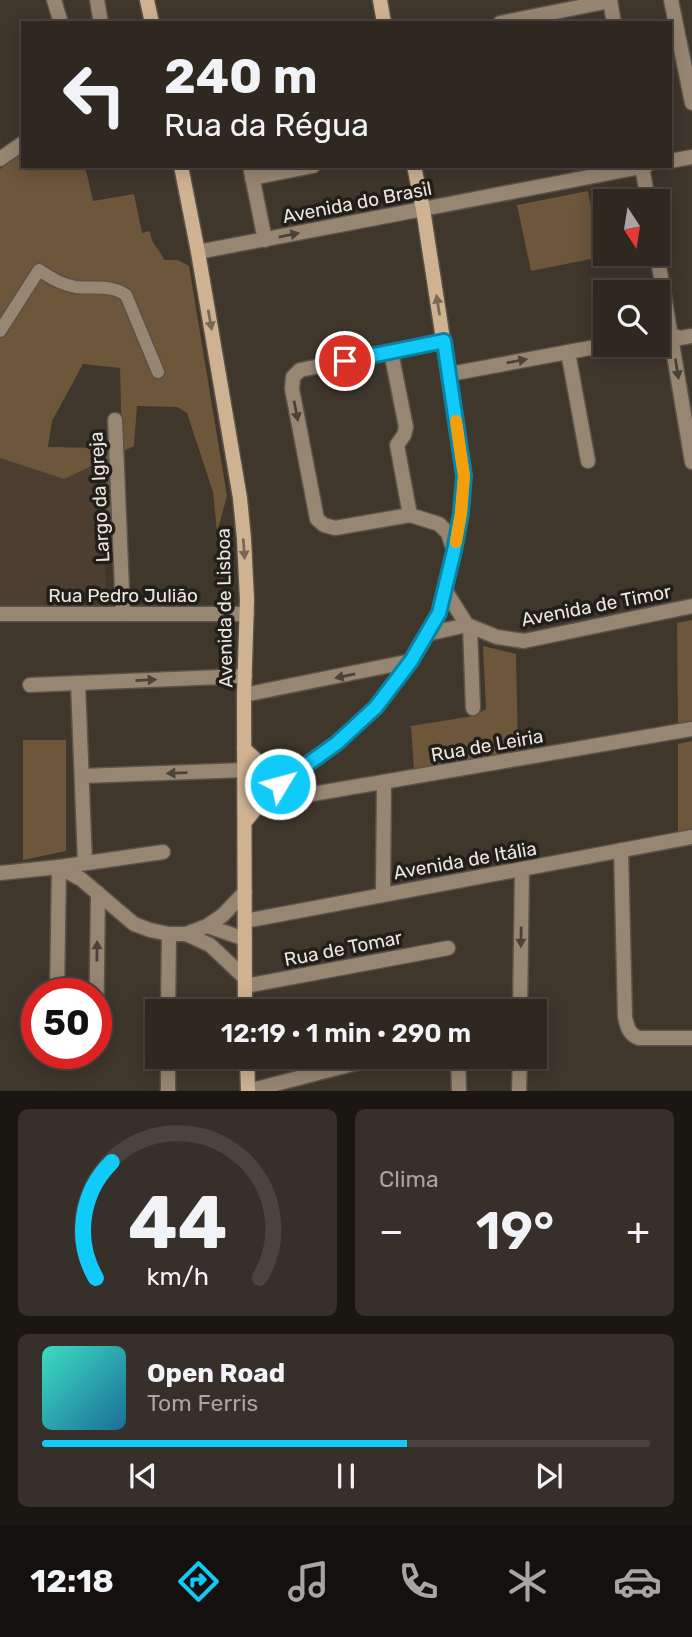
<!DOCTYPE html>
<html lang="pt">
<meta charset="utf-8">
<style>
body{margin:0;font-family:Rubik,sans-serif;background:#37302a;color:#f1f3f6;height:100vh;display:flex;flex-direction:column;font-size:26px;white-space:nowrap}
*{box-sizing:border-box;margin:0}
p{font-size:23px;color:#a7a6a5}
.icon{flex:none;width:38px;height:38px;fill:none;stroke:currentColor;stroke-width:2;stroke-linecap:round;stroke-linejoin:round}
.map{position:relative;height:1091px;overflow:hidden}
.details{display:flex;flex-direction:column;gap:18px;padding:18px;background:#1a1612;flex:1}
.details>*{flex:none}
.hud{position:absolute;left:21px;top:21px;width:651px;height:147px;border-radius:0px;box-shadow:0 4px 18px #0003,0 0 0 2px #4a443f;background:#2f2821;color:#f1f3f6;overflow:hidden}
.needle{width:46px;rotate:168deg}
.tools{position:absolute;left:593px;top:189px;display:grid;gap:14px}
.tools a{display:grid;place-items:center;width:77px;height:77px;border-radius:0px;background:#2f2821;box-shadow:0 4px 18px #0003,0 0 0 2px #4a443f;font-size:35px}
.speed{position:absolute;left:21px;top:978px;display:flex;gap:14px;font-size:35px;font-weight:700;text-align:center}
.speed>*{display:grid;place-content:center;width:91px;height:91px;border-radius:50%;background:#2f2821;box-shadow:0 4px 18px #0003,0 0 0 2px #4a443f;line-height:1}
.speed .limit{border:10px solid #d22;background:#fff;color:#111}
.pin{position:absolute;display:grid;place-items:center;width:60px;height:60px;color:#fff;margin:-30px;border:4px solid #fff;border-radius:50%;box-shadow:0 2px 7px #0007}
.me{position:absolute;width:77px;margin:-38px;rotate:53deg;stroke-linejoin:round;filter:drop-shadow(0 0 5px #0008)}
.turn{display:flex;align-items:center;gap:24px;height:147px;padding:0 28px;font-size:32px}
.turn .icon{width:91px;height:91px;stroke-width:2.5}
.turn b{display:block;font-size:49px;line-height:60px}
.big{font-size:52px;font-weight:600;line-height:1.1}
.details .card{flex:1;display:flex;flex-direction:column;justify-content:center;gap:10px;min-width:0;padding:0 24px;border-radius:10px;background:#37302a}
.details .dial{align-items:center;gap:0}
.dial svg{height:182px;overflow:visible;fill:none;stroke:#4a443f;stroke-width:7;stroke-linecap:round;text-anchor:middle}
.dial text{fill:#f1f3f6;stroke:none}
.song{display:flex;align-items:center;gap:21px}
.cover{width:84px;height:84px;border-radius:10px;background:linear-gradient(135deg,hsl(170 70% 55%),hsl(200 70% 35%))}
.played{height:7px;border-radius:4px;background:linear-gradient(90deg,#10cafa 60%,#4a443f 60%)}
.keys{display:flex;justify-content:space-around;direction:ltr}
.heat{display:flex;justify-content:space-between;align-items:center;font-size:38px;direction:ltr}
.details .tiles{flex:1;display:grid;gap:18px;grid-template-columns:1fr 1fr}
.card:last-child{grid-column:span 2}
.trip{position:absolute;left:145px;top:999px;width:402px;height:70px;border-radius:0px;background:#2f2821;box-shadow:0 4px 18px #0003,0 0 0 2px #4a443f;font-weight:600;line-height:70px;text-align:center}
.menu{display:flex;height:112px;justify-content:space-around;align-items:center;background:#13100d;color:#a7a6a5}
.menu .icon{width:49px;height:49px}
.menu .current{color:#10cafa}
.menu b{font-size:32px;color:#f1f3f6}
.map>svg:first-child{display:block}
.built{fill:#4c3f31}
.green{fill:#6d563a}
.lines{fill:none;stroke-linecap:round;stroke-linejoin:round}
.pedestrian-casing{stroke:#5b5249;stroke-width:15}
.minor-casing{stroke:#5b5249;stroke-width:17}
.tertiary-casing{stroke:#5b5249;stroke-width:17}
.secondary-casing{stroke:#5b5249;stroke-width:17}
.pedestrian{stroke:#978672;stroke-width:12}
.minor{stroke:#978672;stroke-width:14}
.tertiary{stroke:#978672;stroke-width:14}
.secondary{stroke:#ceb292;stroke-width:14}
.oneway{fill:#4b4239}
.oneway2{fill:#786856}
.route-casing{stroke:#0a83a2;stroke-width:18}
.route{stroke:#10cafa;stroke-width:12}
.slow{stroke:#f59e0b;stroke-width:12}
.labels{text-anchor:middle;stroke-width:7;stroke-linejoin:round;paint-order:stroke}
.street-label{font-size:19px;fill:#ebe6df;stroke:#221e1a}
</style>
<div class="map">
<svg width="692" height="1091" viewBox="0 0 692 1091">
<rect width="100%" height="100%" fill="#3f362c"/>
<!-- built -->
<polygon class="built" points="0,458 64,479 98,462 107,599 60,602 55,607 0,607"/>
<!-- green -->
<g class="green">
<path d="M21 153 23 166H31L34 171 41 166H85L93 201 134 194 142 233 150 231C152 247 159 247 164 260H178L189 266 227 496 217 532 213 492 187 413 177 407 137 406 134 446 122 452 120 368 83 364 52 421 48 447 109 448 113 540 104 548 98 463 64 479 0 458V169Z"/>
<polygon points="588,191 601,257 531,271 517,205"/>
<polygon points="692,620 692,723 678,726 677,623"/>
<polygon points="483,646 516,654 518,750 414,769 411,726 473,716 486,709"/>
<polygon points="23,740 66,740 66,851 23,860"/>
<polygon points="692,741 692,833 678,836 678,744"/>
</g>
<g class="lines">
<!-- pedestrian casing -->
<g class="pedestrian-casing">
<path id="pedestrian" d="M0 331 39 270C51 278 62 285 76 287 94 289 110 284 126 295L158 372"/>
</g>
<!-- minor casing -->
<g class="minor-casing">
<g id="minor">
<polyline points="54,0 61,23"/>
<polyline points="97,0 101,23"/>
<polyline points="610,0 614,23"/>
<polyline points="671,0 692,103"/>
<polyline points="500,23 610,1"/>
<polyline points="0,159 23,143"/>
<polyline points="250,166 265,240"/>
<polyline points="642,166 648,201"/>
<polyline points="252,178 313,166"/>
<polyline points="198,252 423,209"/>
<polyline points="657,254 692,462"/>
<polyline points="658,335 669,334 680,338 692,336"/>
<polyline points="444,341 300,370 293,377 292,389 317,519 324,525 335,528 410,515 439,524 448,533 454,551"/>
<polyline points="391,352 406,427 404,435 397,445 410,515"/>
<polyline points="568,352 588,461"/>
<polyline points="450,374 606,345"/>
<polyline points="115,420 123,614"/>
<polyline points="0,614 247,614"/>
<polyline points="470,626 473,708"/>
<polyline points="78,683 85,863"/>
<polyline points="30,685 245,676"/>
<polyline points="244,695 411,661"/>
<polyline points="82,776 245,770"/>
<polyline points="289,798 692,729"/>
<path d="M621 850 625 1017C627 1026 629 1035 639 1038H692"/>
<polyline points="383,894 384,782"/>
<polyline points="245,986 448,948"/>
<polyline points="57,994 59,867 163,852"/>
<polyline points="168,1012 169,934"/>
<polyline points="520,1012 522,869"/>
<polyline points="96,1044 98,893"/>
<polyline points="458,1057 459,1091"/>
<polyline points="168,1091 168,1057"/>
<polyline points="248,1091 380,1057"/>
<polyline points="519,1091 520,1057"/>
</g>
</g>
<!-- tertiary casing -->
<g class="tertiary-casing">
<g id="tertiary">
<polyline points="670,161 692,157"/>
<polyline points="423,209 646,166"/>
<polyline points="445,590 467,625"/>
<polyline points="467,625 497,637 524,641 692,606"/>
<polyline points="427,634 467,625"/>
<polyline points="0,873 59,867 81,879 134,924 150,930 169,934 186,934 207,926 223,915 245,892"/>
<polyline points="245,921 692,837"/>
<polyline points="207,926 245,939"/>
<polyline points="186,934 210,945 244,977"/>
</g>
</g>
<!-- secondary casing -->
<g class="secondary-casing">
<g id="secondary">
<polyline points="147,0 152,23"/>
<polyline points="380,0 384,23"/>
<polyline points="181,166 198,252 240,498 244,539 247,600 244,695 245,1012"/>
<polyline points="244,749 262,765 292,774"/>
<polyline points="245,822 264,798 292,774 337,743 376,707 411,661 439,613 454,551 461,513 464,476 423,209 414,166"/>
<polyline points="247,1057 248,1091"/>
</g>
</g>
<!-- pedestrian -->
<use href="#pedestrian" class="pedestrian"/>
<!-- minor -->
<use href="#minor" class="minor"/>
<!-- tertiary -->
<use href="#tertiary" class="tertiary"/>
<!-- secondary -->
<use href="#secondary" class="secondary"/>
</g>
<!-- one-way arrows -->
<defs><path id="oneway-solid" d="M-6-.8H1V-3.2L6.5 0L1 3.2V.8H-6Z" transform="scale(1.75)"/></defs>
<g class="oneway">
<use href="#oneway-solid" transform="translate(289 235) rotate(-11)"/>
<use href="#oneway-solid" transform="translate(517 361) rotate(-10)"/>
<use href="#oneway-solid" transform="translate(677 369) rotate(81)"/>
<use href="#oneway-solid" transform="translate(296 411) rotate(79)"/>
<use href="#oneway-solid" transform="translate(345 676) rotate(168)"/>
<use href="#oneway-solid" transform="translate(146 680) rotate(-3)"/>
<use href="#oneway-solid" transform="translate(177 773) rotate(178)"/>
<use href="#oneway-solid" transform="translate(521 937) rotate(91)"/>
<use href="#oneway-solid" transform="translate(97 951) rotate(-89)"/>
</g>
<g class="oneway2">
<use href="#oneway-solid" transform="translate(438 305) rotate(-99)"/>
<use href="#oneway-solid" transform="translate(210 320) rotate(80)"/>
<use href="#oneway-solid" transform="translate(244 549) rotate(86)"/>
</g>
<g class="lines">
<!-- route casing -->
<g class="route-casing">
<polyline id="route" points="280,784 337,743 376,707 411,661 439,613 454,551 461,513 464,476 444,341 345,361"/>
</g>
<!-- route -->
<use href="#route" class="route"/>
<!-- slow -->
<polyline class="slow" points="456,542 461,513 464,476 456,421"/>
</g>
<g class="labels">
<!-- street labels -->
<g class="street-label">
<text transform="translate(357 202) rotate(-11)" y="7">Avenida do Brasil</text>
<text transform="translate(99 497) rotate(-93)" y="7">Largo da Igreja</text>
<text x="123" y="602">Rua Pedro Julião</text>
<text transform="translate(596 605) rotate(-11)" y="7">Avenida de Timor</text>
<text transform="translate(224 608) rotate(-91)" y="7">Avenida de Lisboa</text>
<text transform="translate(487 745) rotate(-10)" y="7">Rua de Leiria</text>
<text transform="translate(465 860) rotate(-10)" y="7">Avenida de Itália</text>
<text transform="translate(343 948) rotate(-11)" y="7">Rua de Tomar</text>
</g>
</g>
</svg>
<div class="tools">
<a><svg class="needle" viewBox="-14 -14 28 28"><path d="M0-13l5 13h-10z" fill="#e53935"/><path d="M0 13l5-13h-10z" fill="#a7a6a5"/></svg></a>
<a><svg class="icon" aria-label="search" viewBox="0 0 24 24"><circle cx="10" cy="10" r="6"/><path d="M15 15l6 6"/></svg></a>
</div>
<div class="speed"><div class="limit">50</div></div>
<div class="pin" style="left:345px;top:361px;background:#d93025"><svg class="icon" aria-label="arrive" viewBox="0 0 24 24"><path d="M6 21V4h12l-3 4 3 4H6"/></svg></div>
<svg class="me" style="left:280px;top:784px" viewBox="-20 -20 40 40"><circle r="17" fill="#10cafa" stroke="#fff" stroke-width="3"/><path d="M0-11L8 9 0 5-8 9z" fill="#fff"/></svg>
<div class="trip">12:19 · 1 min · 290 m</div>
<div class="hud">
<div class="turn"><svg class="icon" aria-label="left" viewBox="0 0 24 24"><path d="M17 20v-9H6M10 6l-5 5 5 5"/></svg><div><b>240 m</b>Rua da Régua</div></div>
</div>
</div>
<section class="details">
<div class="tiles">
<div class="card dial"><svg viewBox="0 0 100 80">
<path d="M14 69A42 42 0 1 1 86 69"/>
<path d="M14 69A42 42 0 0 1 21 18" stroke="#10cafa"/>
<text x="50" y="56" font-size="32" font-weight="700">44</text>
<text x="50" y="72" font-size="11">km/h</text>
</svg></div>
<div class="card"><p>Clima</p>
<div class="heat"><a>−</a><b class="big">19°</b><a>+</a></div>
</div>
<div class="card">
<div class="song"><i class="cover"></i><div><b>Open Road</b><p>Tom Ferris</p></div></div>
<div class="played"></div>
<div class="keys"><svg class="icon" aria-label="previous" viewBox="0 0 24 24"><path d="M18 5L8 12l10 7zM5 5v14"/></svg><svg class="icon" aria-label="pause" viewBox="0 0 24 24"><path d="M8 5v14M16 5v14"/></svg><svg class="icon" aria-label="next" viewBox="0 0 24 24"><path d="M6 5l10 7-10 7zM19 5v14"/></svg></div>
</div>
</div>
</section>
<nav class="menu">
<b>12:18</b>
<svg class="icon current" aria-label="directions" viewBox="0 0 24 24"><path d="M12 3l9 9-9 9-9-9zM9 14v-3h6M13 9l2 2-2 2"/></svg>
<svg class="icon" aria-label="music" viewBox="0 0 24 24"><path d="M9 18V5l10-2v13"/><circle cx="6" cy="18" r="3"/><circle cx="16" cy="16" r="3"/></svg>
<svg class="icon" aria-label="phone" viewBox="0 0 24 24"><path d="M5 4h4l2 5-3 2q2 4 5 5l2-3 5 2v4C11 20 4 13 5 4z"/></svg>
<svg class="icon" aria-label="climate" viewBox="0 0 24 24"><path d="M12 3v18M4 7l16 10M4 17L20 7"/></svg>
<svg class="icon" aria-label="car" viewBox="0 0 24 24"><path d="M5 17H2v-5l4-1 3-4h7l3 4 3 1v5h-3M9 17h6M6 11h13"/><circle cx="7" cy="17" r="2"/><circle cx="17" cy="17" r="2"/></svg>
</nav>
